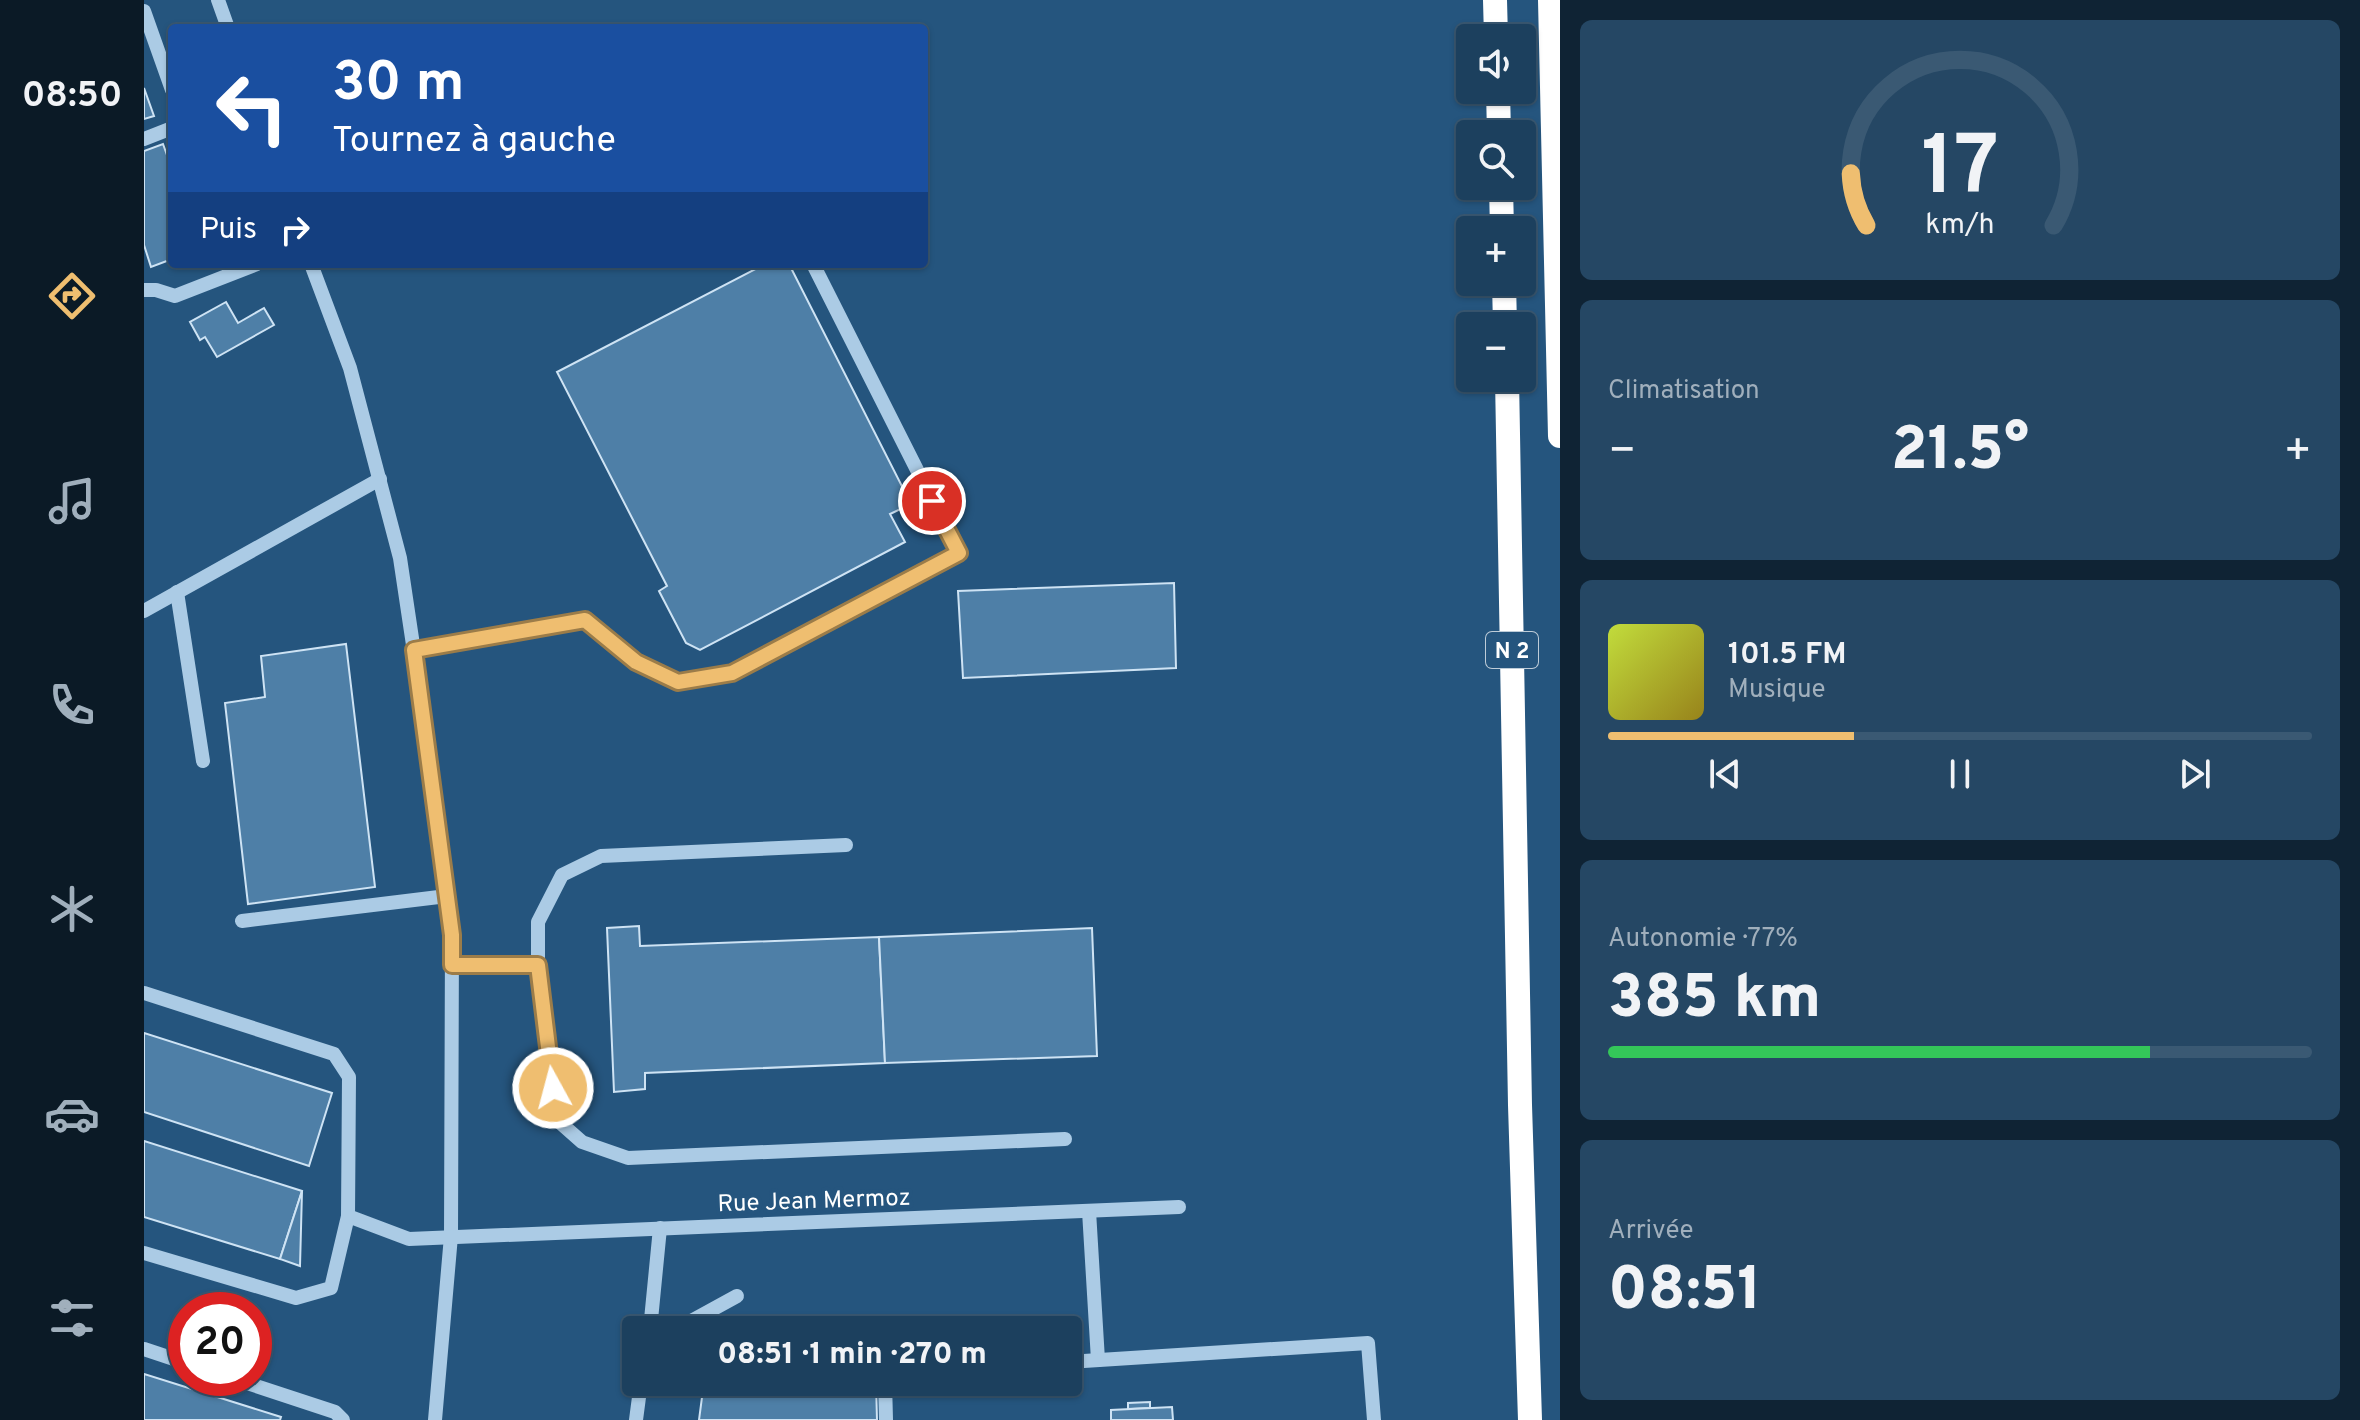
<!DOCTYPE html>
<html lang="fr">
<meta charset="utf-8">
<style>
body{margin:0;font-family:Overpass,sans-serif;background:#254764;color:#f1f3f6;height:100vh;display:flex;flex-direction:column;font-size:30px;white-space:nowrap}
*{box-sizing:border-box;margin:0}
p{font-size:26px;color:#a0afbc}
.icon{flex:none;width:44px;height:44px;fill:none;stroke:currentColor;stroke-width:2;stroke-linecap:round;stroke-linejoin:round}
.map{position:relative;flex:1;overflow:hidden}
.side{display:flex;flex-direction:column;gap:20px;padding:20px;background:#0f2334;width:800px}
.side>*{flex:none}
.guide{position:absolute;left:24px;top:24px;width:760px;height:244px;border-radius:8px;box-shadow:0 2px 6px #0004,0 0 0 2px #3a5973;background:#1a4fa0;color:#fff;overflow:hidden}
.controls{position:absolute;left:1312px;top:24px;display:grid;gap:16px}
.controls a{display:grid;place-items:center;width:80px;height:80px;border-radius:8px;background:#1c405e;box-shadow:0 2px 6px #0004,0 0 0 2px #3a5973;font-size:40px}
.speed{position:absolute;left:24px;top:1292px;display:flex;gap:16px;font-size:40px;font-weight:700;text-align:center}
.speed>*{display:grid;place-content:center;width:104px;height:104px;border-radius:50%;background:#1c405e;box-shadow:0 2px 6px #0004,0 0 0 2px #3a5973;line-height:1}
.speed .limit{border:12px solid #d22;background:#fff;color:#111}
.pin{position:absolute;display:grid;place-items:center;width:68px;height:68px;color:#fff;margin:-34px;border:4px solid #fff;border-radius:50%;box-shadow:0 2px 8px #0007}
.me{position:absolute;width:88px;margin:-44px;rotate:353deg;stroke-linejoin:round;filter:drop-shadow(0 0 6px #0008)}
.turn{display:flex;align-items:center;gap:28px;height:168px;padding:0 32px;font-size:36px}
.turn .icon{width:104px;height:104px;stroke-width:2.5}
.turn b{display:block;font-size:56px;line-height:68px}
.then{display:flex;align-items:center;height:76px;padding:0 32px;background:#0003;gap:16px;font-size:30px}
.big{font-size:60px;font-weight:800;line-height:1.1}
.side .card{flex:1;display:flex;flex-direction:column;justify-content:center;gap:12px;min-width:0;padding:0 28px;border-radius:12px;background:#254764}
.side .dial{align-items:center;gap:0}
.dial svg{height:208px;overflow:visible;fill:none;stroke:#3a5973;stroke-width:7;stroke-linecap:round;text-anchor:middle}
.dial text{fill:#f1f3f6;stroke:none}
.song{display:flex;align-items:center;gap:24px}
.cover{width:96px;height:96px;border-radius:12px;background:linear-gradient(135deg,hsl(70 70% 55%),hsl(50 70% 35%))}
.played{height:8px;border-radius:4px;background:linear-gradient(90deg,#efbe70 35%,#3a5973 35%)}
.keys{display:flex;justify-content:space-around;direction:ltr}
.heat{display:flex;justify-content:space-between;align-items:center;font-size:44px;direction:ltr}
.charge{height:12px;border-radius:6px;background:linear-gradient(90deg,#34c759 77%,#3a5973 0)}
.trip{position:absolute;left:478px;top:1316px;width:460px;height:80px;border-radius:8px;background:#1c405e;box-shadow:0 2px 6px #0004,0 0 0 2px #3a5973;font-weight:800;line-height:80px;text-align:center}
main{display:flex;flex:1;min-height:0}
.tab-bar{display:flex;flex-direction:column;width:144px;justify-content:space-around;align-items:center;background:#0b1a26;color:#a0afbc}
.tab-bar .icon{width:56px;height:56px}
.tab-bar .current{color:#efbe70}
.tab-bar b{font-size:36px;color:#f1f3f6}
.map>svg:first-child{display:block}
.building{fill:#4e7fa7;stroke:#cee3f4;stroke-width:2}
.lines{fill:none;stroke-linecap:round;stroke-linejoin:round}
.minor{stroke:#abcbe5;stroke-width:14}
.highway{stroke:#fff;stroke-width:24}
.route-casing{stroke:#9b7c49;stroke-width:20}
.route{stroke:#efbe70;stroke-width:14}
.labels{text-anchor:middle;stroke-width:8;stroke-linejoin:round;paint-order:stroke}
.shield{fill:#25557e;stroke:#beccd8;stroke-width:2}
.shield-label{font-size:22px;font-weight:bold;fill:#fff}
.street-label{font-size:24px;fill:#fff;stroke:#25557e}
</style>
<main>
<nav class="tab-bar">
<b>08:50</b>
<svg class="icon current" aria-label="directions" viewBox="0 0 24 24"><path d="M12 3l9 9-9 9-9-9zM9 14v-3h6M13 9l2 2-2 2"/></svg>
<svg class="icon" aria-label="music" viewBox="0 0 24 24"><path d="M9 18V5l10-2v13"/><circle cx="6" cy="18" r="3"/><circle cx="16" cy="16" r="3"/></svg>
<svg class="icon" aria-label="phone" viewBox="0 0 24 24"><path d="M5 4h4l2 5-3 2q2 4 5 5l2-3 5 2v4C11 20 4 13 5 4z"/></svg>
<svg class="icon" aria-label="climate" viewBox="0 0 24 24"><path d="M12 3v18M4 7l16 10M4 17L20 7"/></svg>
<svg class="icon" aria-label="car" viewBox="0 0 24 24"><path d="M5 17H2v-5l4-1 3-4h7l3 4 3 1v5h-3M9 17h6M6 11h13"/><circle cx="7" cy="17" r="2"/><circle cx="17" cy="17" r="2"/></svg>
<svg class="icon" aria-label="filters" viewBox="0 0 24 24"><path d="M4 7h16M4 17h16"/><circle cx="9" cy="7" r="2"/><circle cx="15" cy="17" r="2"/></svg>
</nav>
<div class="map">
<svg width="1416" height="1420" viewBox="0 0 1416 1420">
<rect width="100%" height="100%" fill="#25557e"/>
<!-- building -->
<g class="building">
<polygon points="0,88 10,116 0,119"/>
<polygon points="19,144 28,169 28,259 7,267 0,245 0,151"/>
<polygon points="621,264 645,264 767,504 746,514 761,542 556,650 542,643 515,591 523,586 413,372"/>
<polygon points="82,302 94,323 120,308 130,325 73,357 61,337 56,340 46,322"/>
<polygon points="1030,583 1032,668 819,678 814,591"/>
<polygon points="202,644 231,887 104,904 81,703 121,697 117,656"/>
<polygon points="495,926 496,946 735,937 741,1063 501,1073 501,1089 470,1092 463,928"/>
<polygon points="948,928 953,1056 741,1063 735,937"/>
<polygon points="0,1033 188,1093 165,1166 0,1112"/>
<polygon points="0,1141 158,1191 136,1259 0,1217"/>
<polygon points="158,1191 156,1266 136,1259"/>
<polygon points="730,1326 730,1330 652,1330"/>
<polygon points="0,1374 137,1417 136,1420 0,1420"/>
<polygon points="560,1382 732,1382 733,1420 555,1420"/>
<polygon points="1006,1402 1006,1408 984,1409 984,1403"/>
<polygon points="1028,1407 1029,1420 967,1420 967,1410"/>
</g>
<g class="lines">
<!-- minor -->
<g class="minor">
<polyline points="74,0 84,28"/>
<polyline points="0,11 28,90"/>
<polyline points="0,139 28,128"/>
<polyline points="167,264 206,368 256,558 285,752 308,935 307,1236 291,1420"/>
<polyline points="0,290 12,290 31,296 113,264"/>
<polyline points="33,592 59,761"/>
<polyline points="0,611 236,479"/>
<polyline points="270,650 441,620 492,662 534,682 588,673 815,553 669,264"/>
<polyline points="702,845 457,856 418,875 394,922 394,965 412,1119 438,1142 484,1158 921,1139"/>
<polyline points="98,921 303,896"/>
<polyline points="308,965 394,965"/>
<polyline points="0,993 190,1054 205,1077 204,1216 187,1288 152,1298 0,1253"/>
<polyline points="945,1211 954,1360"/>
<polyline points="204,1216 265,1239 1035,1207"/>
<polyline points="506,1330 516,1228"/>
<polyline points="531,1330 593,1296"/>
<polyline points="0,1349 42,1363"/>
<polyline points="924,1362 1224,1343 1230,1420"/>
<polyline points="88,1378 191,1412 199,1420"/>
<polyline points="741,1382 742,1420"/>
<polyline points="492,1420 497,1382"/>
</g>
<!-- highway -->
<g class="highway">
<polyline points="1351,0 1352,38"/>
<polyline points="1406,0 1416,436"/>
<polyline points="1354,90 1355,134"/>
<polyline points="1357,186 1358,230"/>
<polyline points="1360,282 1361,326"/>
<polyline points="1363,378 1376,1105 1386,1420"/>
</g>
</g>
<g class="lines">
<!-- route casing -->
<g class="route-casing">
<polyline id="route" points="409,1088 394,965 308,965 308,935 270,650 441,620 492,662 534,682 588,673 815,553 788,501"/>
</g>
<!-- route -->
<use href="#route" class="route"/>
</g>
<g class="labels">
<!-- shield labels -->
<rect class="shield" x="1342" y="632" width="52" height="36" rx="6"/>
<g class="shield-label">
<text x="1368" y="658">N 2</text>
</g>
<!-- street labels -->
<g class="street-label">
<text transform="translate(670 1200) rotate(-2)" y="8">Rue Jean Mermoz</text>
</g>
</g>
</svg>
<div class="controls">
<a><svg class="icon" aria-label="sound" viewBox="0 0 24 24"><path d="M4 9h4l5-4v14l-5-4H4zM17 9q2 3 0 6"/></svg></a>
<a><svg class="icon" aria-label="search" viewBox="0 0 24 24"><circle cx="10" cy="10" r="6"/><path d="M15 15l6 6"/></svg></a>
<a>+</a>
<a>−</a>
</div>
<div class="speed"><div class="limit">20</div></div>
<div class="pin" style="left:788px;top:501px;background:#d93025"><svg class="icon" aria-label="arrive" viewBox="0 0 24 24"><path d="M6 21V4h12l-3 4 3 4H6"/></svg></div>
<svg class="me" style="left:409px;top:1088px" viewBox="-20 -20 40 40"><circle r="17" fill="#efbe70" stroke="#fff" stroke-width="3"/><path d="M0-11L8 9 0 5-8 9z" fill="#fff"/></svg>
<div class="trip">08:51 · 1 min · 270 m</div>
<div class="guide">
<div class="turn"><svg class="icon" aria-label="left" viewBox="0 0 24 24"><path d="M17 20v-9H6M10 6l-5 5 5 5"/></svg><div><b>30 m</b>Tournez à gauche</div></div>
<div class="then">Puis<svg class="icon" aria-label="right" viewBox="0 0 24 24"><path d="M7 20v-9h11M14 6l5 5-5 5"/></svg></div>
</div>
</div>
<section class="side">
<div class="card dial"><svg viewBox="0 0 100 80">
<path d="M14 69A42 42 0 1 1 86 69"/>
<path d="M14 69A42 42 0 0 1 8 49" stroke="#efbe70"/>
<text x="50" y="56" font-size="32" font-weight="700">17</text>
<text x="50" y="72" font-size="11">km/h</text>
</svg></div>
<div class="card"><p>Climatisation</p>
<div class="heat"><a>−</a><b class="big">21.5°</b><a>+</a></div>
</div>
<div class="card">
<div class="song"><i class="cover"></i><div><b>101.5 FM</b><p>Musique</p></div></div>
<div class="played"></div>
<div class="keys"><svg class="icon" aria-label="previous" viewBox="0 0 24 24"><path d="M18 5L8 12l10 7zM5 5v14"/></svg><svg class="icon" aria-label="pause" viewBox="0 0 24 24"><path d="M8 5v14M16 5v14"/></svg><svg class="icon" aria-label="next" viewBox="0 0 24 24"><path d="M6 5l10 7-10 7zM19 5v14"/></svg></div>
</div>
<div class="card"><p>Autonomie · 77%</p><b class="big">385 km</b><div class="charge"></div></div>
<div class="card"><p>Arrivée</p><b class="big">08:51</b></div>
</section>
</main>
